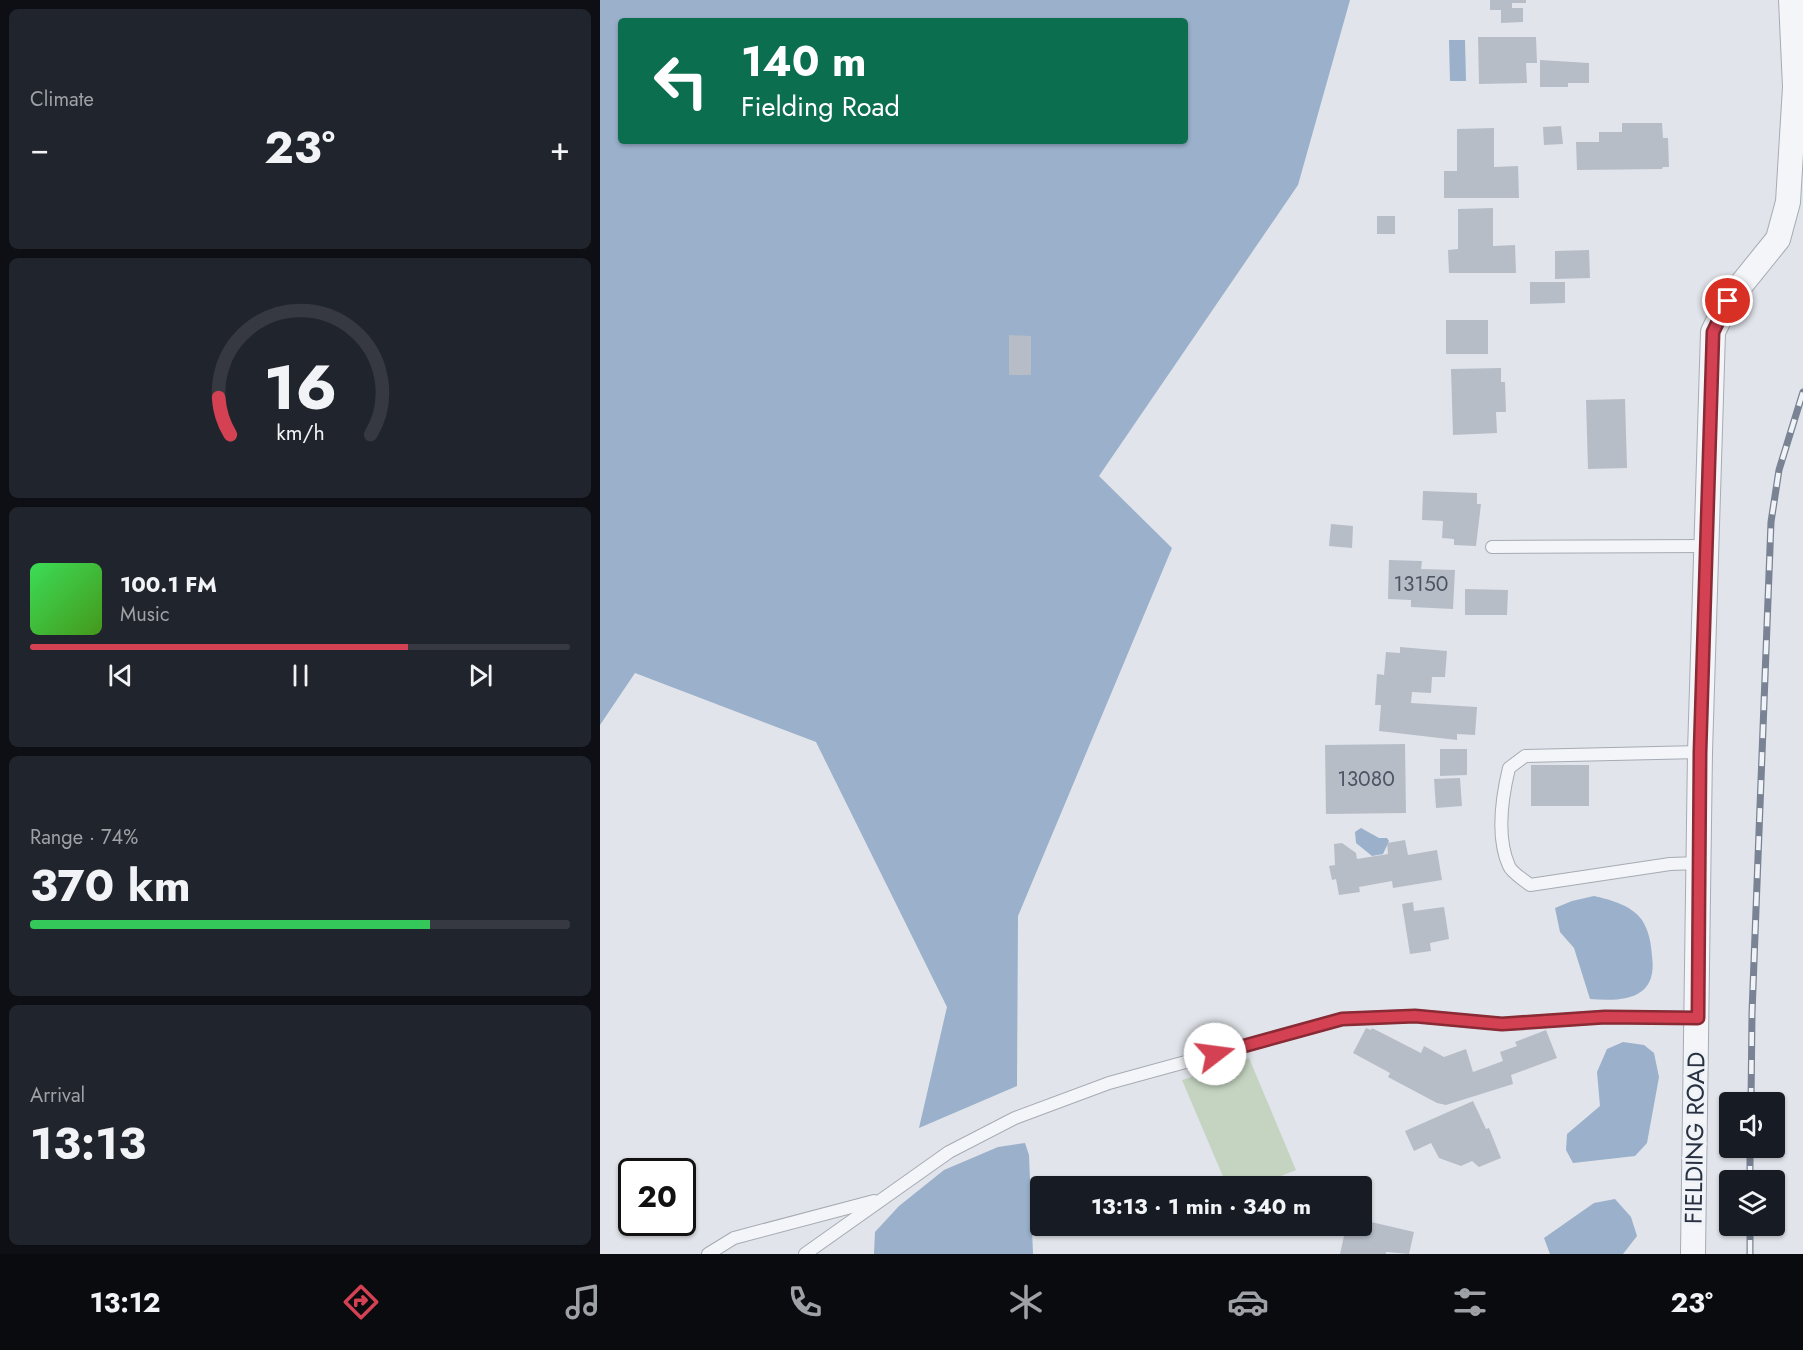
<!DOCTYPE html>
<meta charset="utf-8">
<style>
body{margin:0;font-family:Jost,sans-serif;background:#20242c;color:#f1f3f6;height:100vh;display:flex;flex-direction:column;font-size:22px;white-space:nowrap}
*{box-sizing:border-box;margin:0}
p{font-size:20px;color:#9ea1a6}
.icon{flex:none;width:33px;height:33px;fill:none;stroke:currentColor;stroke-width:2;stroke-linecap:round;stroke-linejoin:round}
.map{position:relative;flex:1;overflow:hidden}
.side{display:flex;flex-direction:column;gap:9px;padding:9px;background:#0d0f14;width:600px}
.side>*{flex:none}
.top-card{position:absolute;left:18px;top:18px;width:570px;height:126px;border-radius:6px;box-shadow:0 2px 4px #0004;background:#0b6e4f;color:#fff;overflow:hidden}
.tools{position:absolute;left:1119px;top:1092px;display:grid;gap:12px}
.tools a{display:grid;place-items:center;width:66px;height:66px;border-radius:6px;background:#171b24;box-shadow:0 2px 4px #0004;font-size:30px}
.speed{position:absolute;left:18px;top:1158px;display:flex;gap:12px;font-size:30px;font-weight:700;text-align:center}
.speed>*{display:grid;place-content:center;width:78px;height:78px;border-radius:50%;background:#171b24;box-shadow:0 2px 4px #0004;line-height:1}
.speed .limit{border:3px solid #111;border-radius:9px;background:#fff;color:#111}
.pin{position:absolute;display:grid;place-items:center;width:51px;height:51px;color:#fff;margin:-26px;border:3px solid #fff;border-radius:50%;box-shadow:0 2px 6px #0007}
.me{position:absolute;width:66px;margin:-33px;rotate:75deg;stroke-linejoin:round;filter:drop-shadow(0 0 4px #0008)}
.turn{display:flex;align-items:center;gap:21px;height:126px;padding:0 24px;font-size:27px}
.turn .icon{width:78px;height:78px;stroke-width:2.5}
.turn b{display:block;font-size:42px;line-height:51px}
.big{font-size:45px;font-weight:700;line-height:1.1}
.side .card{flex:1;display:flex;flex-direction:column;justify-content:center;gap:9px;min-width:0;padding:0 21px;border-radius:9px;background:#20242c}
.side .dial{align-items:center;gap:0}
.dial svg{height:156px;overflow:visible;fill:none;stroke:#363941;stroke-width:7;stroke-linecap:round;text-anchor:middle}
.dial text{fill:#f1f3f6;stroke:none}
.song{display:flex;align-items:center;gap:18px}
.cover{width:72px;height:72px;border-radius:9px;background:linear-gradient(135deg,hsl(130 70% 55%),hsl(100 70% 35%))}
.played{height:6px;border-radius:3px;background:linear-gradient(90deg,#d34152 70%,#363941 70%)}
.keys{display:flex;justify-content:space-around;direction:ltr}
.heat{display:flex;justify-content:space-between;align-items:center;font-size:33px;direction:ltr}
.charge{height:9px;border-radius:4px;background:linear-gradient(90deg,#34c759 74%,#363941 0)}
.trip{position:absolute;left:430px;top:1176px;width:342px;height:60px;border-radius:6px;background:#171b24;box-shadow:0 2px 4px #0004;font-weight:700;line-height:60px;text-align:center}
.tab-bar{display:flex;height:96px;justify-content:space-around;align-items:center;background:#090b0e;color:#9ea1a6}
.tab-bar .icon{width:42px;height:42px}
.tab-bar .active{color:#d34152}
.tab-bar b{font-size:27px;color:#f1f3f6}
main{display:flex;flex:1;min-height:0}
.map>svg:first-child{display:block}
.green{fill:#c5d4c1}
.water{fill:#9ab0cb;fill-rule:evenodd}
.building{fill:#b7bdc7}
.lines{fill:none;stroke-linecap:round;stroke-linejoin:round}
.service-casing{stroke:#a6abb4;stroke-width:14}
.minor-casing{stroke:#a6abb4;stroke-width:26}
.service{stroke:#f3f5f8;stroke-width:12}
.minor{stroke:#f3f5f8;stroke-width:24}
.rail-casing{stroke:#798394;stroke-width:7}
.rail{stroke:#f0f3f7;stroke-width:4.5;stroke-dasharray:14;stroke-linecap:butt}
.route-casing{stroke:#892a35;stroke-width:15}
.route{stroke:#d34152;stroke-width:10}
.labels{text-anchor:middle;stroke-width:6;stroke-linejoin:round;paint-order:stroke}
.number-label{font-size:21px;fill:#4c5463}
.street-label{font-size:24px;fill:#283142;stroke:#f0f3f7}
</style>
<main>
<section class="side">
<div class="card"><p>Climate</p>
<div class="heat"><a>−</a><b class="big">23°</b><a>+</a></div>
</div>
<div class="card dial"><svg viewBox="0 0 100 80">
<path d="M14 69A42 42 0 1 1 86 69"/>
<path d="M14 69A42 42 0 0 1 8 50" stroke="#d34152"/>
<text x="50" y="56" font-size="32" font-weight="700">16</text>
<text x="50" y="72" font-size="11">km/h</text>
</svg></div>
<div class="card">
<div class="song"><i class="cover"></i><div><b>100.1 FM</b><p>Music</p></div></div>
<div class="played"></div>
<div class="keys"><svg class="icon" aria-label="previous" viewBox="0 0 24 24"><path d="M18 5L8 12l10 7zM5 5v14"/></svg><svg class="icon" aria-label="pause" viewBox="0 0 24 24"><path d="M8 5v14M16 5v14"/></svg><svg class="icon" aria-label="next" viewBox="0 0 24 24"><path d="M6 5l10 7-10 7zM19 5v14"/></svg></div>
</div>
<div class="card"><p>Range · 74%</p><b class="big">370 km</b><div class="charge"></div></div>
<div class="card"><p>Arrival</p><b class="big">13:13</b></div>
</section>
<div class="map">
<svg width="1203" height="1254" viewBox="0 0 1203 1254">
<rect width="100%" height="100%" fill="#e1e4ea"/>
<!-- green -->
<polygon class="green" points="649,1058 696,1170 656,1186 627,1186 582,1080"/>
<!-- water -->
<g class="water">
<path d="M0 0H750L698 185 499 476 572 548 418 916 417 1086 319 1128 347 1007 216 742 35 673 0 725ZM21 21H585V141H21Z"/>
<polygon points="849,40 865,40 866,81 850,81"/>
<polygon points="761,828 779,838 787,838 789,841 783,854 772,856 756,843 755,832"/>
<path d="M994 896C1011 900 1031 905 1042 920 1049 931 1051 943 1052 956 1058 999 1024 1002 990 999L974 948 960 932 955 908 972 901Z"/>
<polygon points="1023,1042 1044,1045 1054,1053 1059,1077 1047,1143 1035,1156 973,1163 966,1150 967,1134 1000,1106 997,1072 1007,1049"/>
<polygon points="425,1143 429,1155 433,1254 274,1254 275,1232 299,1206 344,1170 398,1147"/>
<polygon points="1015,1199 1031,1217 1037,1236 1023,1254 950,1254 944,1238 994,1203"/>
</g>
<!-- building -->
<g class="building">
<polygon points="890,0 926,0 926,3 912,3 912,8 923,8 923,22 901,23 901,10 890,10"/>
<polygon points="878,37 936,37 937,63 926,63 927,83 879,84"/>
<polygon points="940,60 989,63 989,83 968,83 968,87 940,87"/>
<polygon points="1022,123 1062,123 1063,138 1068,138 1069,167 1063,167 1062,169 977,170 976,142 999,142 999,132 1022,132"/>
<polygon points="961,126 963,144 944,145 943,127"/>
<polygon points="894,128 894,167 918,166 919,198 844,198 844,171 857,171 857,129"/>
<polygon points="893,208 893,246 915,245 916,273 849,273 848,250 858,249 858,209"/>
<rect x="777" y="216" width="18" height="18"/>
<polygon points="989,250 990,278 955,279 955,251"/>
<polygon points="930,282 965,282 965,303 930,304"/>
<rect x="846" y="320" width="42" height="34"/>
<polygon points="409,335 431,336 431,375 409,375"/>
<polygon points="901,368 901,382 905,382 906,412 896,412 897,433 853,435 851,369"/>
<polygon points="1025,399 1027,468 988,469 986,400"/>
<polygon points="823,491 877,493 877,504 881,504 876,546 854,545 854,539 842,538 843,521 822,520"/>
<polygon points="731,524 753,526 752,548 729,546"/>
<polygon points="789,560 822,561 821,569 855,570 853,609 811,607 811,600 788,599"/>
<polygon points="865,589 908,590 907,615 865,615"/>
<polygon points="800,647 847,651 845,677 832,677 831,693 812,692 811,703 877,707 875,735 857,734 857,740 779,731 781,705 775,705 777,674 784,675 786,652 800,653"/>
<polygon points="805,744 806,813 726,814 725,745"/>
<polygon points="840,749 867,749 867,775 840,776"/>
<rect x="931" y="765" width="58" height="41"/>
<polygon points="860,778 862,806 836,808 834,779"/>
<polygon points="805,840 808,855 837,850 842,880 793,888 792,881 759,887 760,892 739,895 736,879 732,880 729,866 735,865 734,844 742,843 756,853 757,859 788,854 787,843"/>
<polygon points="813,902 814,911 844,907 849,939 830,943 831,951 810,954 802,904"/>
<polygon points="766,1028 771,1030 772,1028 821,1053 824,1046 844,1057 866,1049 873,1072 903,1061 900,1052 917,1046 915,1042 946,1030 957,1058 911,1075 913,1084 846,1105 837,1103 788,1077 790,1073 753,1053"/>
<polygon points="873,1101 886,1129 889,1128 901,1158 879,1167 872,1161 861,1166 839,1158 831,1143 814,1151 805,1131"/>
<polygon points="767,1221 814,1232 809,1254 786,1252 786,1254 740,1254 746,1227 764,1231"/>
</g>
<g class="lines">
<!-- service casing -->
<g class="service-casing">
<g id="service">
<polyline points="892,547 1108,546"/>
<path d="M1099 863 1070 864 930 885C923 879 912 873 909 866 896 837 902 797 909 768L925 756 1100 752"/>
<polyline points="108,1254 134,1238 274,1201"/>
<polyline points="205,1254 349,1152 415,1118 509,1083 742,1019 815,1016 902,1024 1005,1017 1098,1018"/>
</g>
</g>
<!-- minor casing -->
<g class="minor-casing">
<polyline id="minor" points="1093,1254 1100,752 1113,332 1128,301 1178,239 1188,202 1195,87 1191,0"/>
</g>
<!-- service -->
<use href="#service" class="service"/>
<!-- minor -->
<use href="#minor" class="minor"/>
<!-- rail casing -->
<g class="rail-casing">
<g id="rail">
<polyline points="1151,1102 1152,1013 1171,522 1179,470 1203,392"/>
<polyline points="1150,1180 1150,1148"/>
<polyline points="1150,1254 1150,1226"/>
</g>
</g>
<!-- rail -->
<use href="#rail" class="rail"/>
</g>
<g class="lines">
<!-- route casing -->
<g class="route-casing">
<polyline id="route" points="615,1054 742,1019 815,1016 902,1024 1005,1017 1098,1018 1100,752 1113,332 1128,301"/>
</g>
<!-- route -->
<use href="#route" class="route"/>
</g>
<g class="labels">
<!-- number labels -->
<g class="number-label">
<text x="821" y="591">13150</text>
<text x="766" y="786">13080</text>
</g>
<!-- street labels -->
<g class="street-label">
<text transform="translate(1095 1138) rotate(-89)" y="8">FIELDING ROAD</text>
</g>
</g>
</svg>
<div class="tools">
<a><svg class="icon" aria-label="sound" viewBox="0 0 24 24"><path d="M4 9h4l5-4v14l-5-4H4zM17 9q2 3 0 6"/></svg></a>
<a><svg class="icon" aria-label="layers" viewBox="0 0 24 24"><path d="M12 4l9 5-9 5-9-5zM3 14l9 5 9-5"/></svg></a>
</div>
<div class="speed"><div class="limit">20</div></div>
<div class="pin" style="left:1128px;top:301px;background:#d93025"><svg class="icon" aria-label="arrive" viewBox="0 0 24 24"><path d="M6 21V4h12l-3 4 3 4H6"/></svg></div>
<svg class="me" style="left:615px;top:1054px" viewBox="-20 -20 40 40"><circle r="19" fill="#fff"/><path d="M0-13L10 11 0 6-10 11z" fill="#d34152"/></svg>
<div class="trip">13:13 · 1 min · 340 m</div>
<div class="top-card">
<div class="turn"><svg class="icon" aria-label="left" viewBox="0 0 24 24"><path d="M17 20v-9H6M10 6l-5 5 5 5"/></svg><div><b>140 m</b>Fielding Road</div></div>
</div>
</div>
</main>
<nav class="tab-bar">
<b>13:12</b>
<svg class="icon active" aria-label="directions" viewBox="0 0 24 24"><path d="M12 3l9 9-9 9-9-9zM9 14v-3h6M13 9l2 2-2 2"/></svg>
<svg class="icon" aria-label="music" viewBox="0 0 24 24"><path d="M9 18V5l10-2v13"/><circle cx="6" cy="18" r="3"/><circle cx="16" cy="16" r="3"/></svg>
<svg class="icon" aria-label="phone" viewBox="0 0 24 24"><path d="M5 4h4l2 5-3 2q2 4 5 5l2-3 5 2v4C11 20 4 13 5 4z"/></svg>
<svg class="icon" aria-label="climate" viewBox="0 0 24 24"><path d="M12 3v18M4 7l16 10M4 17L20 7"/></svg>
<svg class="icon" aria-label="car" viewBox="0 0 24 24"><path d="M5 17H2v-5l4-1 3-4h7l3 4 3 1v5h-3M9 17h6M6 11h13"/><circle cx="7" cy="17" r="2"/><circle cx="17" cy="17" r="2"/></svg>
<svg class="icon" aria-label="filters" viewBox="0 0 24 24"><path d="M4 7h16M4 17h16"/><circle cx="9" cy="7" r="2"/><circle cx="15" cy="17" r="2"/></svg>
<b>23°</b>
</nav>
